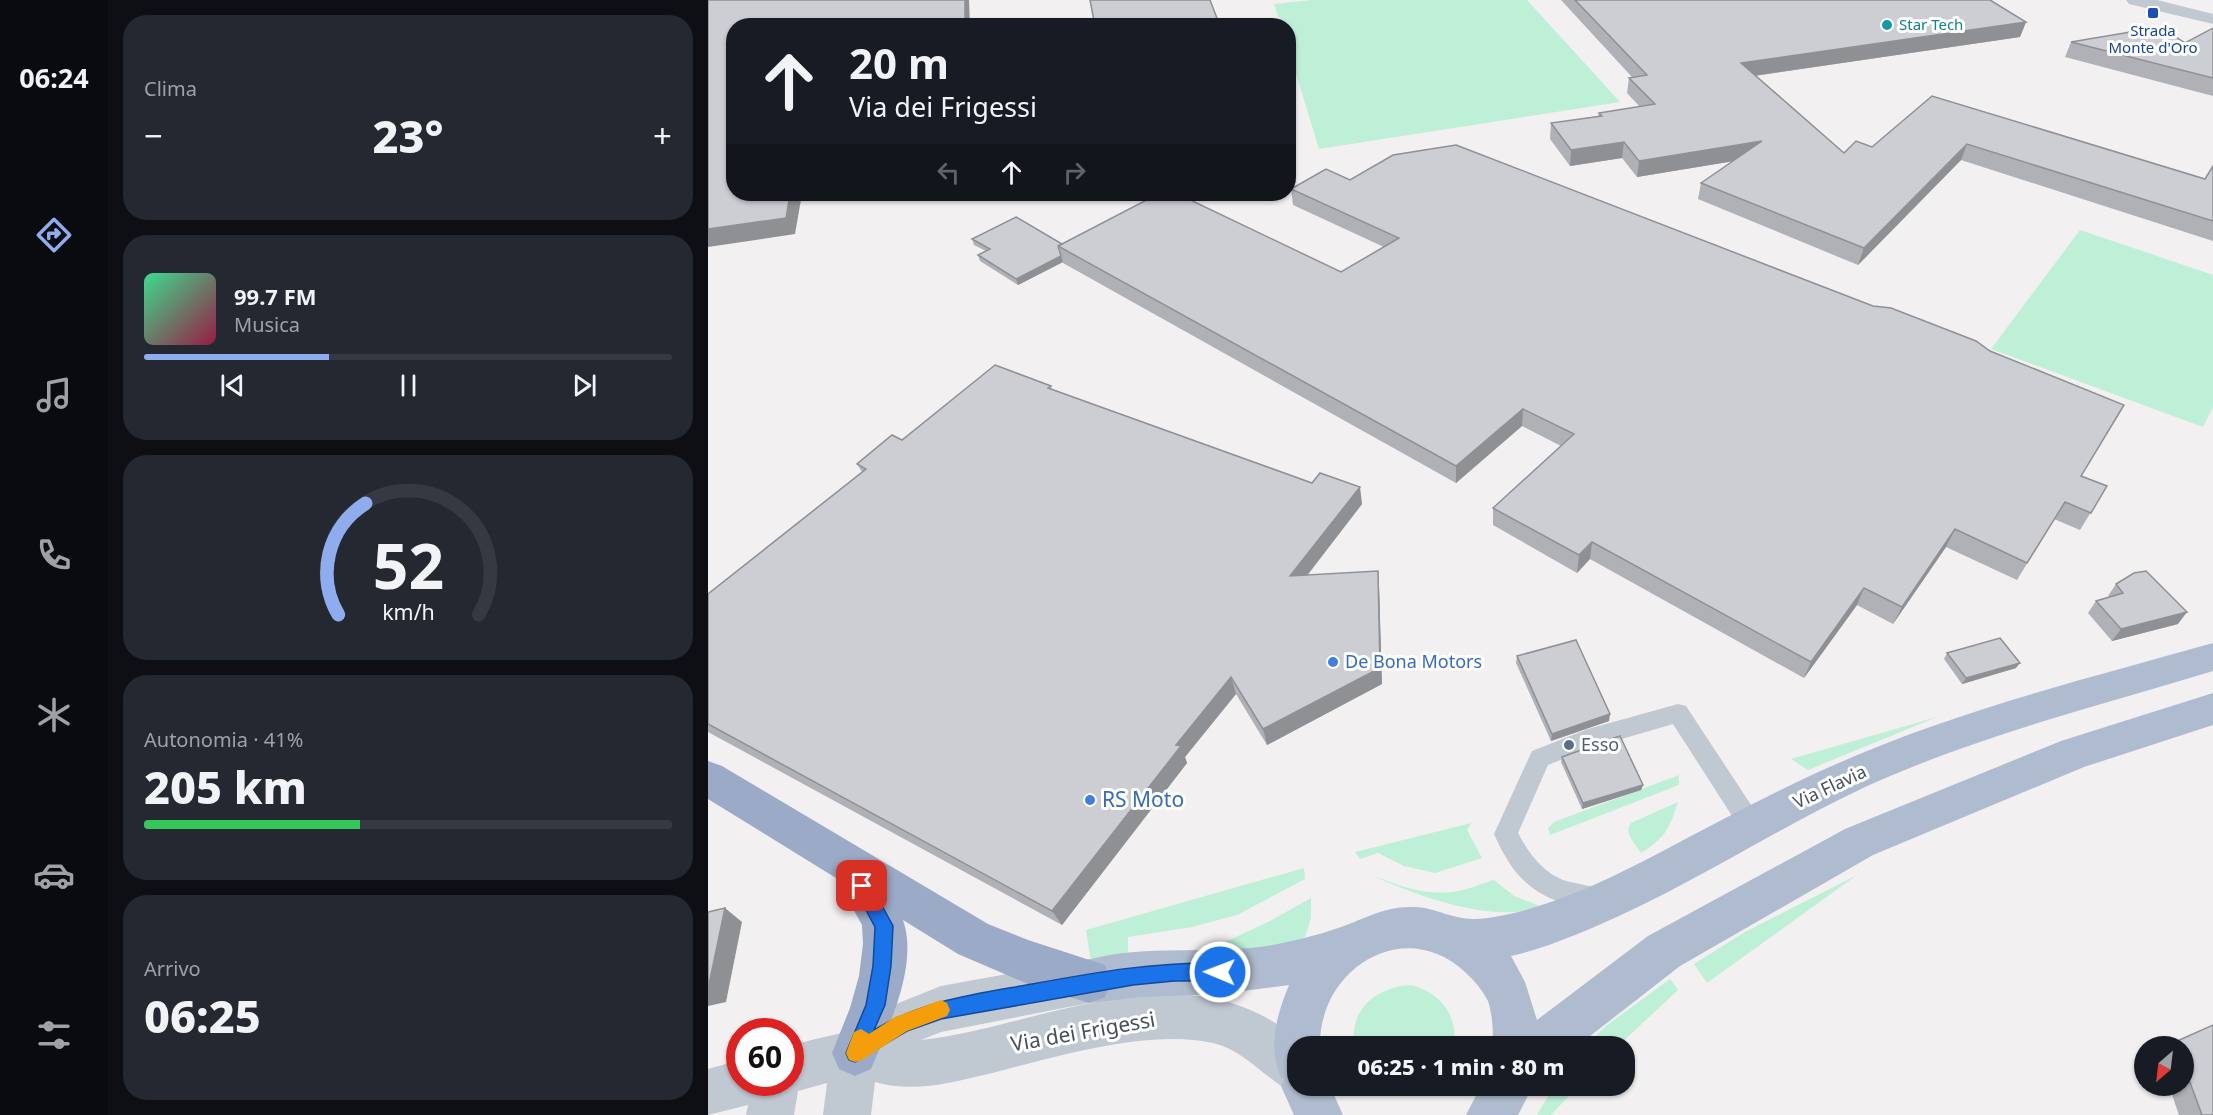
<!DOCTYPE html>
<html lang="it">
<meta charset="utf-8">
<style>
body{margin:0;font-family:"Noto Sans",sans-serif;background:#242831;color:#f1f3f6;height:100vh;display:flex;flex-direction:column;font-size:22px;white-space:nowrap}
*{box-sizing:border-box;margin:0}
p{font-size:20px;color:#9ea1a6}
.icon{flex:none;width:33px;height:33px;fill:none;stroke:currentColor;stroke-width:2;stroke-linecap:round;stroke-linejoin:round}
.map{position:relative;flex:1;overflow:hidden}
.panel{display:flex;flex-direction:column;gap:15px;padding:15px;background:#0d0f14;width:600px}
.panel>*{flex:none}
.banner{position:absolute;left:18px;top:18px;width:570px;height:183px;border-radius:24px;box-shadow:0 2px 4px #0004;background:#171b24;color:#f1f3f6;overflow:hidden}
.needle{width:39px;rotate:208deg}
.fabs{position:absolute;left:1426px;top:1036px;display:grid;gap:12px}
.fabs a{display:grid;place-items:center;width:60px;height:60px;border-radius:50%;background:#171b24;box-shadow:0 2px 4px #0004;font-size:30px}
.speed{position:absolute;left:18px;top:1018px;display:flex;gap:12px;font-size:30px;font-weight:700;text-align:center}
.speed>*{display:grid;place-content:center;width:78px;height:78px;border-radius:50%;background:#171b24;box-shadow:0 2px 4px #0004;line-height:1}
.speed .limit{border:9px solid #d22;background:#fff;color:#111}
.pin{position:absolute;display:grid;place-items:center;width:51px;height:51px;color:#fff;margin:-26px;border-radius:12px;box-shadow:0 3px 9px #0006}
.me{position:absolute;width:66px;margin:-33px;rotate:271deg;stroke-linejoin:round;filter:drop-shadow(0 0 4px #0008)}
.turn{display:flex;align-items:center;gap:21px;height:126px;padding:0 24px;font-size:27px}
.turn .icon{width:78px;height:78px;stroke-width:2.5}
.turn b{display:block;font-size:42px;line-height:51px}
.lanes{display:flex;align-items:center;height:57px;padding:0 24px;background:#0003;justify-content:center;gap:30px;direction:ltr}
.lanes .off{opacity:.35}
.big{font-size:45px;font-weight:800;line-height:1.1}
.panel .widget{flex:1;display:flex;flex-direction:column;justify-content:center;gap:9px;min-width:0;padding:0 21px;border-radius:24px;background:#242831}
.panel .dial{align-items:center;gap:0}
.dial svg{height:156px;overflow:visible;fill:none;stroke:#363941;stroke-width:7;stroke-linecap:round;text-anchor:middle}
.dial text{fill:#f1f3f6;stroke:none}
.song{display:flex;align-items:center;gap:18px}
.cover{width:72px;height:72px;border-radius:9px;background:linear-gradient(135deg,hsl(150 70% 55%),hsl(340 70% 35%))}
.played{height:6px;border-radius:3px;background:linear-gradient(90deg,#8facee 35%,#363941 35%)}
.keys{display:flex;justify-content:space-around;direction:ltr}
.heat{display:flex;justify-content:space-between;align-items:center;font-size:33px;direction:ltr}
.charge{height:9px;border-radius:4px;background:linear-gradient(90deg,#34c759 41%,#363941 0)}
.trip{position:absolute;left:579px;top:1036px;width:348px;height:60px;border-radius:24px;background:#171b24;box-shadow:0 2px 4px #0004;font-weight:800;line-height:60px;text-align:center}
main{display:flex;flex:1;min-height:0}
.tab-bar{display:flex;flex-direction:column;width:108px;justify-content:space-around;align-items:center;background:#090b0e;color:#9ea1a6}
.tab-bar .icon{width:42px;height:42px}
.tab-bar .current{color:#8facee}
.tab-bar b{font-size:27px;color:#f1f3f6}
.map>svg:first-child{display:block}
.green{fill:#bef0d8}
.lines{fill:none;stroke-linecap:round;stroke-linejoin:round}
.service{fill:#c0c8d2;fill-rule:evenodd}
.minor{fill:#c0c8d2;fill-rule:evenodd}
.tertiary{fill:#c0c8d2;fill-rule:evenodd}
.primary{fill:#afbbce;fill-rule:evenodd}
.trunk{fill:#9baac6;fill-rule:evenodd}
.wall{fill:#afb1b6}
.shaded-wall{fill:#8f9094}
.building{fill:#ccced4;stroke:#8f9094;stroke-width:1.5}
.route{fill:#1a73e8;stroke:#114b97;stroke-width:1.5}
.slow{fill:#f59e0b}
.transit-dot{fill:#1a4fb4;stroke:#fff;stroke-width:2}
.culture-dot{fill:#0f9aa8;stroke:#fff;stroke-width:2}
.shop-dot{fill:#3f7fe0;stroke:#fff;stroke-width:2}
.service-dot{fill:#5c6f8a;stroke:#fff;stroke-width:2}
.labels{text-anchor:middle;stroke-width:6;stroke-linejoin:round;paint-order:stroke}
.far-culture-label{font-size:15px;fill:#0d838f;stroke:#fff;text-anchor:start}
.far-transit-label{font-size:15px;fill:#164399;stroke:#fff}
.shop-label{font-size:18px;fill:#366cbe;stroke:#fff;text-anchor:start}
.service-label{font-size:18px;fill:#4e5e75;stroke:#fff;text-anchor:start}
.street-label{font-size:18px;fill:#47505d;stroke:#fff}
.near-shop-label{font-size:21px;fill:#366cbe;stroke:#fff;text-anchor:start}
.near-street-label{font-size:21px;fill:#47505d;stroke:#fff}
</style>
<main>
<nav class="tab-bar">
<b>06:24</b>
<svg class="icon current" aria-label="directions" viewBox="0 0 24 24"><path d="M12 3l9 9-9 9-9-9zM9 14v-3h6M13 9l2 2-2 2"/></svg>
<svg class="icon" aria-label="music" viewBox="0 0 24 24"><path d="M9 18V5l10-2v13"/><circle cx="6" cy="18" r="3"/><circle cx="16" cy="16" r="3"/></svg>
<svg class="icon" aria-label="phone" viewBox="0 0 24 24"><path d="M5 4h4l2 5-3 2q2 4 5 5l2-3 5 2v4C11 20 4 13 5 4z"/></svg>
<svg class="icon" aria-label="climate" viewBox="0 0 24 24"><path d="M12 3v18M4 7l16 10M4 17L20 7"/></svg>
<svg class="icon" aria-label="car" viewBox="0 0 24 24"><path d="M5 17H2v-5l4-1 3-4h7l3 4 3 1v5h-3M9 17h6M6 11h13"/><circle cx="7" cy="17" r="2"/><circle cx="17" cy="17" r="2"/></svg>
<svg class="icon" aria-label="filters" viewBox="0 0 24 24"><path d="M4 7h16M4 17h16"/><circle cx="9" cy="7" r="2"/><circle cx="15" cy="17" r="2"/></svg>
</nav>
<section class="panel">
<div class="widget"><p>Clima</p>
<div class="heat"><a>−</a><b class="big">23°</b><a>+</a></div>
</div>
<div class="widget">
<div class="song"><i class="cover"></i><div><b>99.7 FM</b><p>Musica</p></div></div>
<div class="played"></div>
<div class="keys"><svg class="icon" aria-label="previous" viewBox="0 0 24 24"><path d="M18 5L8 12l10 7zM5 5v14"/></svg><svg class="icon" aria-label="pause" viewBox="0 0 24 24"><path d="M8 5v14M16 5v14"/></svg><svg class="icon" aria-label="next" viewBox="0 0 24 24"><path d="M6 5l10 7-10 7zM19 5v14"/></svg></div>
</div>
<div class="widget dial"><svg viewBox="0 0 100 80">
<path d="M14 69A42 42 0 1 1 86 69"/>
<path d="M14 69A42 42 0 0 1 28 12" stroke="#8facee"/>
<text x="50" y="56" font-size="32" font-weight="700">52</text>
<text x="50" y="72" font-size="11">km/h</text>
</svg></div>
<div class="widget"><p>Autonomia · 41%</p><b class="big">205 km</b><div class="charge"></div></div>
<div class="widget"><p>Arrivo</p><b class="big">06:25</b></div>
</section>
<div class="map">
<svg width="1505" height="1115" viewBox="0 0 1505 1115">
<rect width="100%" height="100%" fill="#f2f0f0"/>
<!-- green -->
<g class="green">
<polygon points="604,0 819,0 912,102 611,149 581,51 580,26 573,25 566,4"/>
<polygon points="1372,230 1505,275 1505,407 1495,427 1283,349"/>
<polygon points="1229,717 1100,770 1083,759"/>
<polygon points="971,775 971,785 842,835 840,828 846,822"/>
<path d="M970 802C962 828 957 838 933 853 928 844 915 833 923 823Z"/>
<polygon points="763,823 759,830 774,858 727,873 696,866 670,853 652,859 647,852"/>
<polygon points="596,868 597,879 529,915 484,927 420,937 420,960 383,962 378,930"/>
<path d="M664 875C691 886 721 897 750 891 762 889 775 883 786 880L806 896 832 906C823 908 814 912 805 912 763 915 701 893 664 875Z"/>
<polygon points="1149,875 999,983 986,964 1037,932"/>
<polygon points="603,898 603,918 597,937 573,948 463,956 517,942 560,922"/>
<polygon points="962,979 970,990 909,1047 877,1047 898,1026"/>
<path d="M703 985C733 993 750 1015 746 1047H646C641 1009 668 987 703 985Z"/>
<polygon points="846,1086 870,1086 843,1115 829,1115"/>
</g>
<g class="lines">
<!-- service -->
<path class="service" d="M970 704 978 706 1051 817 1055 825 1051 833 1043 836 1035 833 965 724 883 748 840 765 810 833C820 852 834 872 855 880 868 884 883 885 896 891L900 899 896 907C885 912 876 909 865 906 821 894 804 874 786 834L824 751 880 729Z"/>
<!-- minor -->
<path class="minor" d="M381 959 397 965 403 981 397 997 381 1003 233 1032 213 1040C320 1028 444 963 549 1013 567 1021 582 1034 598 1047H590V1086H607V1088L590 1095C559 1082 539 1051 505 1043 439 1028 344 1058 280 1074 242 1083 205 1093 167 1082L163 1115H115L119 1083 90 1091 86 1115H38L40 1105 0 1115V1069L32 1060V1083H82V1045L138 1032 178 1008 233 986Z"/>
<!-- tertiary -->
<polygon class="tertiary" points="1418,0 1449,0 1505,14 1505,24 1421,4"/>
<!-- primary -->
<g class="primary">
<path d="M1505 643V671C1387 707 1265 737 1153 789 1062 832 977 889 884 928 857 939 831 950 803 956L817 982 829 1020 940 936 1137 829 1353 741 1505 693V725L1376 767 1165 855 972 966 868 1047H785C785 1032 785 1016 780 1001 775 991 766 980 757 972 696 915 610 969 612 1047H590V1086H622L635 1115H586L573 1086 576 1079 573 1078C560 1045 568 1017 581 985L512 994 432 997 381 1003 365 997 359 981 365 965C426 940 509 958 575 943 592 939 610 935 627 929 653 921 674 907 702 907 720 906 732 913 749 917 769 922 794 916 814 911 863 898 909 875 953 852 1010 822 1067 791 1126 765 1247 711 1378 679 1505 643Z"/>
<polygon points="773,1086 825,1086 810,1115 758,1115"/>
</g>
<!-- trunk -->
<path class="trunk" d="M0 761 14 766 280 924 320 940 397 965 403 981 397 997 381 1003 320 984 250 954 195 920C211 965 180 1028 163 1069L147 1076 131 1069 124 1053 142 1008 151 976 155 944 154 925 128 878 0 799Z"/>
</g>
<!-- wall -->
<g class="wall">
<polygon points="853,0 1282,0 1318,22 1312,37 1047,76 1136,153 1164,147 1224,96 1497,179 1505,166 1505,241 1253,160 1150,265 990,199 993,183 1025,161 929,177 914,158 862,166 842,139 843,123 890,116 891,113 932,107 919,93 921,78 924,77"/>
<polygon points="1505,28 1505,96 1357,57 1363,42 1477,43"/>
<polygon points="642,180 1373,476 1399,486 1372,530 1346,519 1309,580 1238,547 1185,624 1149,605 1096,678 882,559 869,573 785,525 785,508 853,446 814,426 748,483 355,263 355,262 310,285 272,261 270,255 278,251 266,245 264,239 354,244 633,272 676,247 585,205 583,189"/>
<polygon points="343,386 344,389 654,504 599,575 671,588 674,684 559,745 528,694 477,757 479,763 354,925 0,732 0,594 154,472 149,464 194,440"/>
<polygon points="1408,584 1470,624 1404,641 1380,613 1388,601 1401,597 1400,596"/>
<polygon points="1239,653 1308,668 1254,684 1236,659"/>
<polygon points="809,656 901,721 843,741 808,663"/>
<polygon points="854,757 935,785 933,790 874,809 853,762"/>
<polygon points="1505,1025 1505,1115 1471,1115 1461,1086 1476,1086 1476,1047 1460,1047 1467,1042"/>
</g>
<!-- shaded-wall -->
<g class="shaded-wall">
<polygon points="257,0 261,0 262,26 257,26"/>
<polygon points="1318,22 1312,37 1030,78 1033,63"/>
<polygon points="1054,141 1051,157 929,177 931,161"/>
<polygon points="916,142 914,158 862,166 863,150"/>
<polygon points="1259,144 1253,160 1150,265 1156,248"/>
<polygon points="82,194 94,194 87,234 0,247 0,229"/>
<polygon points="353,256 355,262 310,285 308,279"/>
<polygon points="815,409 814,426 748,483 748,466"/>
<polygon points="652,487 654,504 585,594 582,576"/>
<polygon points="1247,529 1238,547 1185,624 1194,607"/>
<polygon points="884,542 882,559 869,573 871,555"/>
<polygon points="670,571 671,588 674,684 559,745 555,729"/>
<polygon points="1156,588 1149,605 1096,678 1103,662"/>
<polygon points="1479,612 1470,624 1404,641 1413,629"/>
<polygon points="1312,663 1308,668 1254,684 1258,678"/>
<polygon points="523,677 528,694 477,757 479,763 354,925 344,911 468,745"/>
<polygon points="902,714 901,721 843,741 844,734"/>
<polygon points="935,785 933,790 874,809 875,803"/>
<polygon points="17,908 34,922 18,1002 0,1006 0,989"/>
</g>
<!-- building -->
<g class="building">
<polygon points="0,0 257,0 257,26 26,26 26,194 82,194 78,218 0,229"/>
<polygon points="382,0 502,0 512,26 387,26"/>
<polygon points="867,0 1282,0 1318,22 1033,63 1136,153 1148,141 1164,147 1224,96 1497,179 1505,166 1505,221 1259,144 1156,248 993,183 1054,141 931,161 916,142 863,150 843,123 894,116 891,113 947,104 921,78 939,75"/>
<polygon points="1452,27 1477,43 1505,28 1505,78 1363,42"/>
<polygon points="748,145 1165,306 1183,308 1268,341 1282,351 1416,405 1373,476 1399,486 1383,513 1357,502 1319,563 1247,529 1194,607 1156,588 1103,662 884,542 871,555 785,508 866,434 815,409 748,466 350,246 450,194 470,194 633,272 691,238 583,189 618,169 642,180 685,155"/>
<polygon points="308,217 354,244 350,246 353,256 308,279 270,255 282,249 264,239"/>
<polygon points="287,365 343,386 340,388 604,483 612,473 652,487 582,576 670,571 672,668 555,729 523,677 468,745 473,746 344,911 0,724 0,594 158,469 149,464 184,435 194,440"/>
<polygon points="1438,571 1479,612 1413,629 1388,601 1415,593 1408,584 1426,573"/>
<polygon points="1292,638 1312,663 1258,678 1239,653"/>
<polygon points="868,640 902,714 844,734 809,656"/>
<polygon points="912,736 935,785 875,803 854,757"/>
<polygon points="17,908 0,989 0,912"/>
<polygon points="1505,1025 1505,1115 1494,1115 1476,1066 1476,1047 1469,1047 1467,1042"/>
</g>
<!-- route -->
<path class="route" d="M154 878 160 880 185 926 183 966 177 1005 166 1030C215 1000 269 994 324 984 390 972 445 962 512 963L518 966 521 972 518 979 512 981H466L425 985 233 1019 199 1031 147 1062 141 1060 138 1053 158 1005 165 966 167 927 145 886 148 880Z"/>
<!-- slow -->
<polygon class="slow" points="233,1000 239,1003 242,1010 239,1016 199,1031 154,1060 147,1062 141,1060 138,1053 146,1032 153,1029 161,1034 187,1017"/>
<!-- markers -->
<rect class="transit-dot" x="1439" y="7" width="12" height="12" rx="3"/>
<circle class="culture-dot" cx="1179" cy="25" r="6"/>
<g class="shop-dot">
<circle cx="625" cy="662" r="6"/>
<circle cx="382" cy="800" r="6"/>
</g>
<circle class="service-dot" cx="861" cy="745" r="6"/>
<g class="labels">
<!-- far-culture labels -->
<g class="far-culture-label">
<text x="1191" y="30">Star Tech</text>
</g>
<!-- far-transit labels -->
<g class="far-transit-label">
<text x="1445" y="36">Strada<tspan x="1445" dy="17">Monte d'Oro</tspan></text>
</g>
<!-- shop labels -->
<g class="shop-label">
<text x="637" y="668">De Bona Motors</text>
</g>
<!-- service labels -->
<g class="service-label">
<text x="873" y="751">Esso</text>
</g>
<!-- street labels -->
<g class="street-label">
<text transform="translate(1122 787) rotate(-25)" y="6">Via Flavia</text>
</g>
<!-- near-shop labels -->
<g class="near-shop-label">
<text x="394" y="807">RS Moto</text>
</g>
<!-- near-street labels -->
<g class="near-street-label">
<text transform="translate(375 1032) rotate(-10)" y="7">Via dei Frigessi</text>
</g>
</g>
</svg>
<div class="fabs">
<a><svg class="needle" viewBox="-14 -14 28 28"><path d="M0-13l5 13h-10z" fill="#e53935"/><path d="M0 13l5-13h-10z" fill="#9ea1a6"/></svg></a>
</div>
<div class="speed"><div class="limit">60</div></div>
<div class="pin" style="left:154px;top:886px;background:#d93025"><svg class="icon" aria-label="arrive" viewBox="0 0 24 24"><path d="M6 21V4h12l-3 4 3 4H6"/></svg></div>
<svg class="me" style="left:512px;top:972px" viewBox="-20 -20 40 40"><circle r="17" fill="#1a73e8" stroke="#fff" stroke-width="3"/><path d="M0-11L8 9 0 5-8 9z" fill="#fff"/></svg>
<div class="trip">06:25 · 1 min · 80 m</div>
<div class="banner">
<div class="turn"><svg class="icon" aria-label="ahead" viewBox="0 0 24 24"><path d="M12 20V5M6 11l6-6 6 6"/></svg><div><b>20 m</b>Via dei Frigessi</div></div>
<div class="lanes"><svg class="icon off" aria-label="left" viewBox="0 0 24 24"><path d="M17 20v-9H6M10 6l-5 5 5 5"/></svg><svg class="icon" aria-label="ahead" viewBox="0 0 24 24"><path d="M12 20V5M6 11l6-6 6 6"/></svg><svg class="icon off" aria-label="right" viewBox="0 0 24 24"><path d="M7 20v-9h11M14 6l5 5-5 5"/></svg></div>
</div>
</div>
</main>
